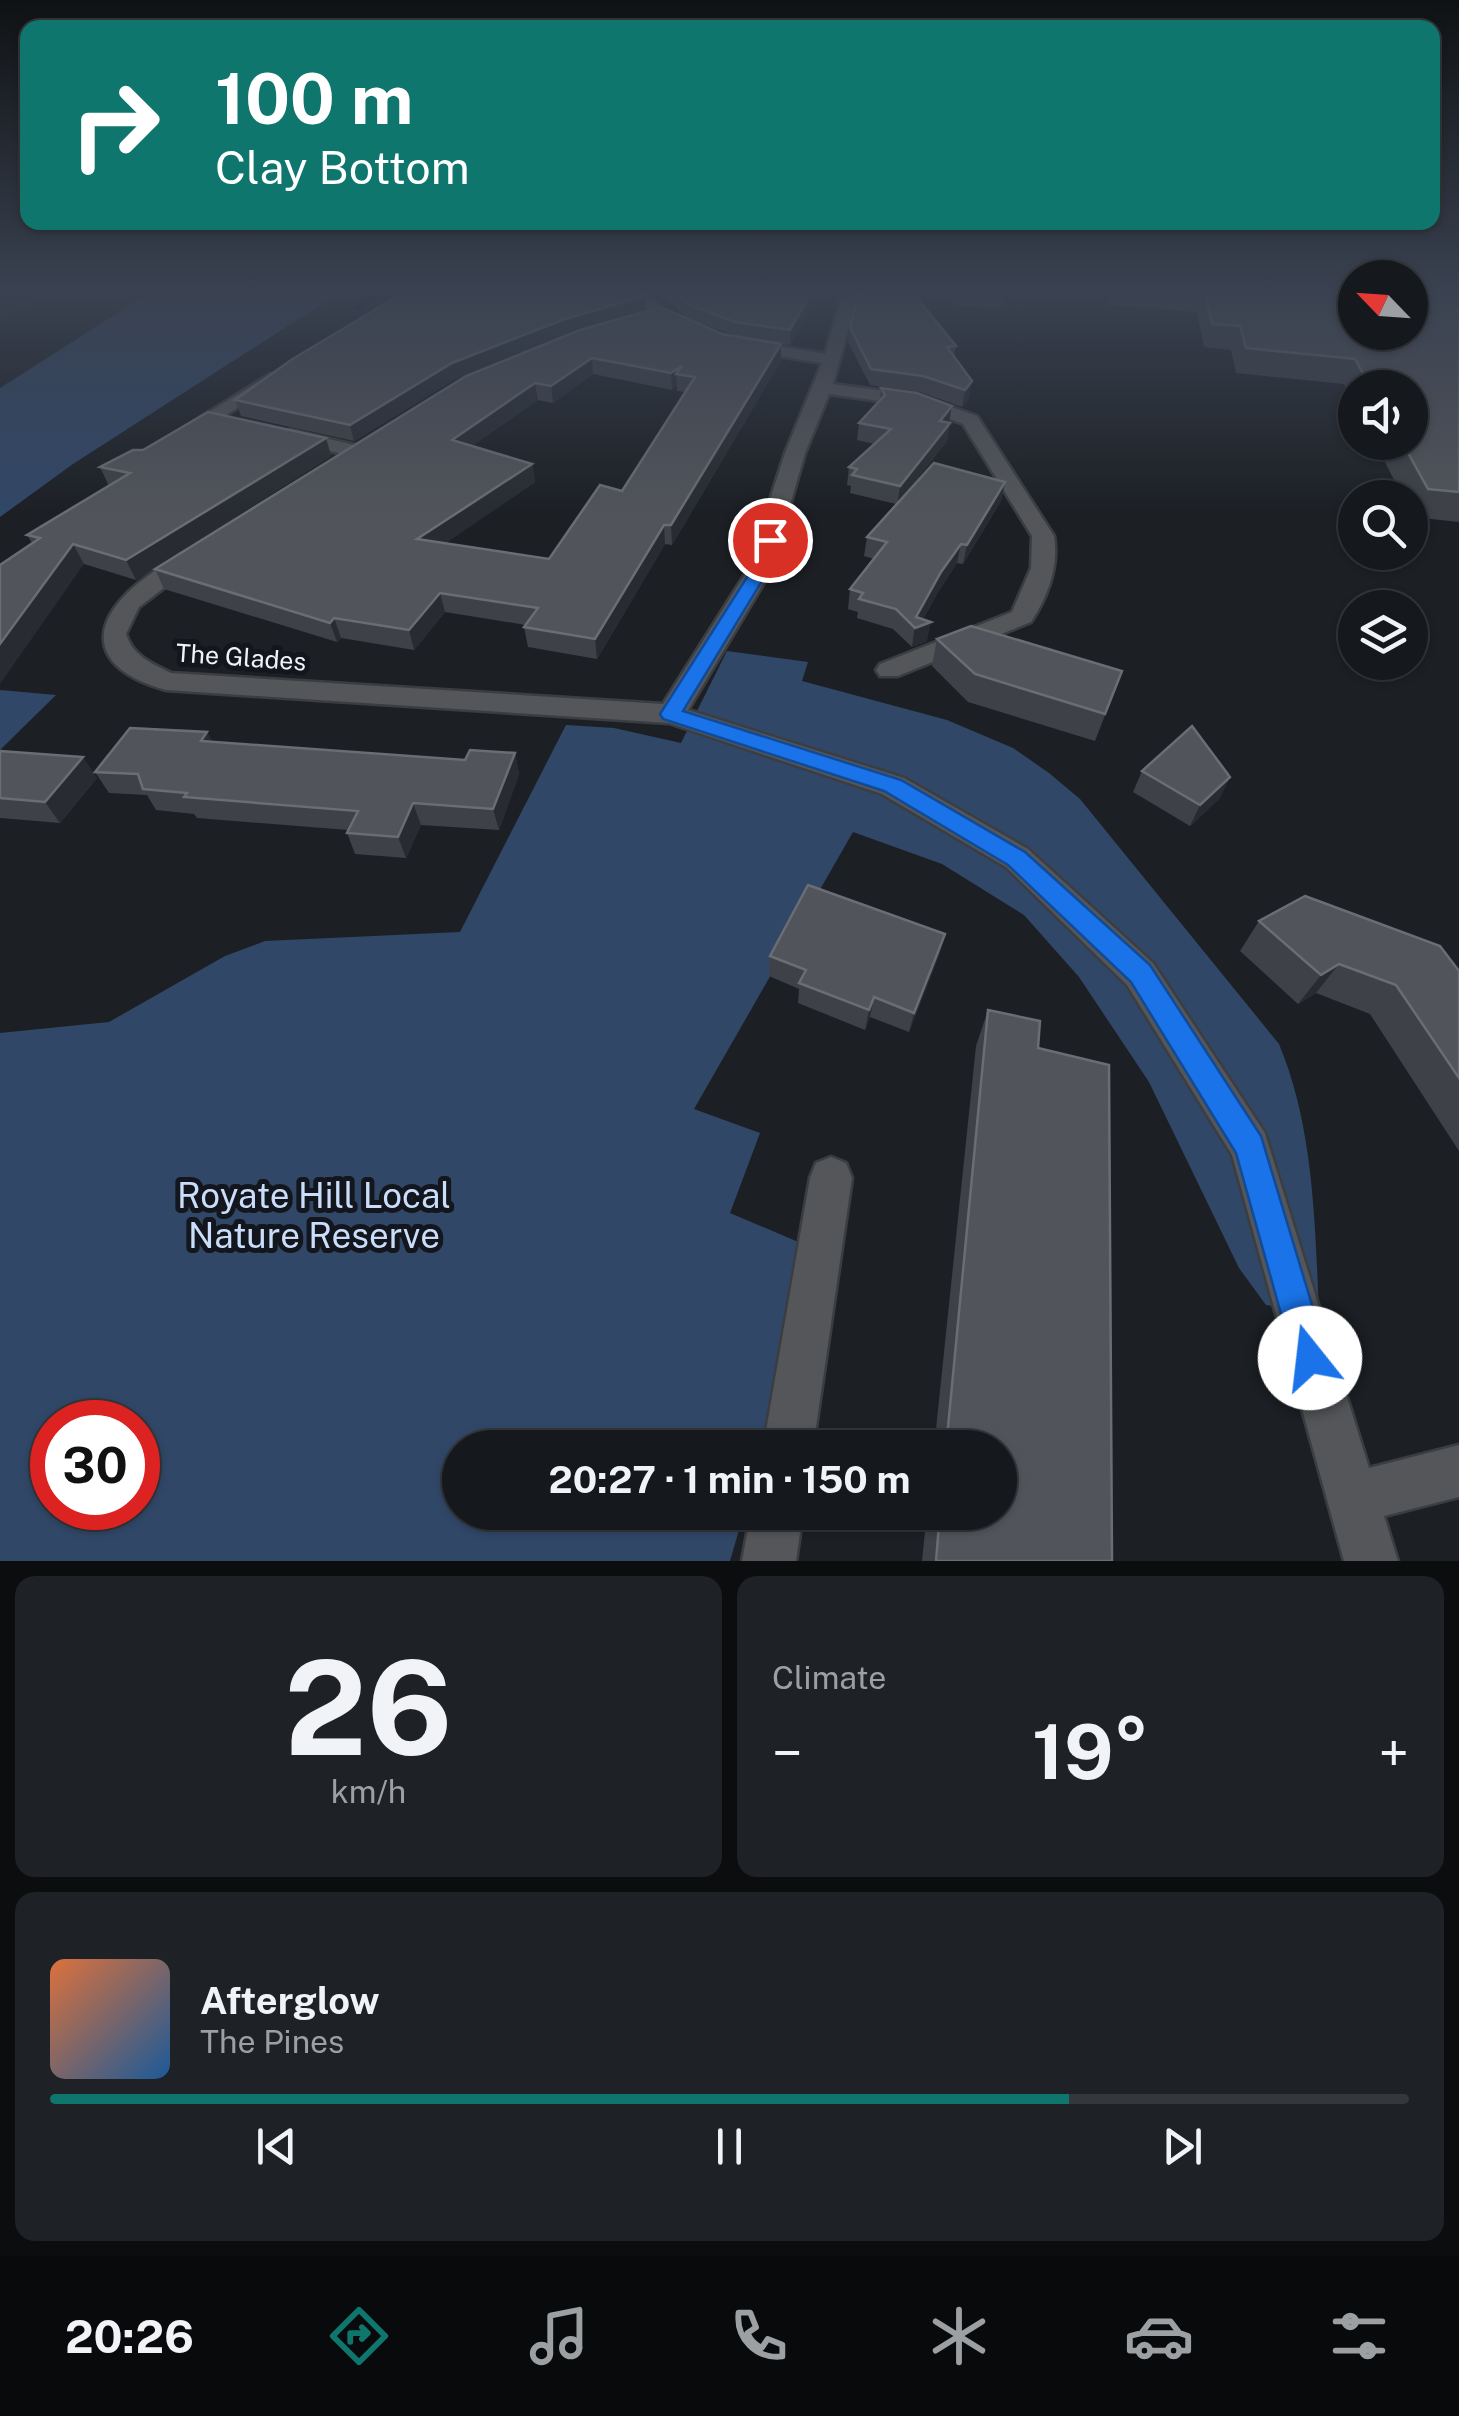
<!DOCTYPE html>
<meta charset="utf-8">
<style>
body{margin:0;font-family:"Public Sans",sans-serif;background:#1e2125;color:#f1f3f6;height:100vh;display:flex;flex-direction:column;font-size:38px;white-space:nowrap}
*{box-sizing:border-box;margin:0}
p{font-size:32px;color:#9da0a3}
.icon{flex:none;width:55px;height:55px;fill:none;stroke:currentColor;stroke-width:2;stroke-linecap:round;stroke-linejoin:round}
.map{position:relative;height:1561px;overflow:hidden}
.sheet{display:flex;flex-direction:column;gap:15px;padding:15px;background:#0c0d0f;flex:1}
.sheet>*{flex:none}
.guide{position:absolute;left:20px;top:20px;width:1420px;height:210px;border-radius:20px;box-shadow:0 2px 8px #0004,0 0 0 2px #34373b;background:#0f766e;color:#fff;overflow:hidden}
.needle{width:65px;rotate:295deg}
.buttons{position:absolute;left:1338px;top:260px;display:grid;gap:20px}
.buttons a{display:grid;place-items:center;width:90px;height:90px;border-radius:50%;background:#15181c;box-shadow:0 2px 8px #0004,0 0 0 2px #34373b;font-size:50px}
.speed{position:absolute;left:30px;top:1400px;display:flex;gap:20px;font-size:50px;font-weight:700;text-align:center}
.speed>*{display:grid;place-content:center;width:130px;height:130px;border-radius:50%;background:#15181c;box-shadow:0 2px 8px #0004,0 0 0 2px #34373b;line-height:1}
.speed .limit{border:15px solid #d22;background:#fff;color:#111}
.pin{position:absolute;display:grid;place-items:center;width:85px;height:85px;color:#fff;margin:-42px;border:5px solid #fff;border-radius:50%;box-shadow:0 2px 10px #0007}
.me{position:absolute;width:110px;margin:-55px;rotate:344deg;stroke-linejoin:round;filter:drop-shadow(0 0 8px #0008)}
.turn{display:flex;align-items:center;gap:35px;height:210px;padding:0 30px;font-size:45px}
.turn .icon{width:130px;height:130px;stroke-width:2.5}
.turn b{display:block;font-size:70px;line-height:85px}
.big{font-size:75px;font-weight:700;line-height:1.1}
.sheet .card{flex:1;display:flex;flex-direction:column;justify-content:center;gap:15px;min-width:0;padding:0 35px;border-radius:20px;background:#1e2125}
.sheet .dial{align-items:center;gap:0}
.dial b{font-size:130px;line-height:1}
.song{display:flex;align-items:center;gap:30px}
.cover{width:120px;height:120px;border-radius:15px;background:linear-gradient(135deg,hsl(20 70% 55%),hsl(210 70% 35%))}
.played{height:10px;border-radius:5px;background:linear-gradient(90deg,#0f766e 75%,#34373b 75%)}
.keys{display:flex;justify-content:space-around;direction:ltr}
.heat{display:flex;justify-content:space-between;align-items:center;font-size:55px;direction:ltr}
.sheet .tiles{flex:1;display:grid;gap:15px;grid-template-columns:1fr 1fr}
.card:last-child{grid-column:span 2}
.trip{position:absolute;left:442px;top:1430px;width:575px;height:100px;border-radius:50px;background:#15181c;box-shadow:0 2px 8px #0004,0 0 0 2px #34373b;font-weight:700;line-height:100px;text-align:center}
.tabs{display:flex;height:160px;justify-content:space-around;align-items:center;background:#080a0b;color:#9da0a3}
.tabs .icon{width:70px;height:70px}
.tabs .on{color:#0f766e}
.tabs b{font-size:45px;color:#f1f3f6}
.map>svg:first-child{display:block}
.green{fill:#314767;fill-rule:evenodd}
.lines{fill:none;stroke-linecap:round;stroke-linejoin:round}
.stream{fill:#00042b;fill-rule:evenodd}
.street-casing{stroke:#3a3e42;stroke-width:5}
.street{fill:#545659;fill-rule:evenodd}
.wall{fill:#3e4147;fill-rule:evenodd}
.shaded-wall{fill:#282c32}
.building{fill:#51545a;stroke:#6a6d73;stroke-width:2.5;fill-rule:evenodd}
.route{fill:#1a73e8;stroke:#114b97;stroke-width:2.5}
.labels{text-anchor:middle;stroke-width:10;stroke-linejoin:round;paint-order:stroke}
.far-street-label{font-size:25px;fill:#f1f3f7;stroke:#13161c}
.near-park-label{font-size:35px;fill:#cadefb;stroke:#13161c}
</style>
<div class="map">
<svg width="1459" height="1561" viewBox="0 0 1459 1561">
<rect width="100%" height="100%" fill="#1c2025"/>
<!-- green -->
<g class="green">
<polygon points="149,293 339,293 73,464 0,517 0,388"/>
<path d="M727 651 808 662 802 681 947 720 1013 748 1049 773 1080 799 1279 1044C1314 1128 1315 1224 1319 1314L1266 1305 1239 1268 1149 1082 1079 977 1024 915 942 864 853 832 694 1109 760 1133 730 1213 803 1244 786 1365 762 1447 460 1448V1512L744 1513 730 1561H0V1033L109 1022 225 956 265 941 460 932 566 725 614 728 681 743ZM52 1422H138V1508H52Z"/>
<polygon points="0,690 56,695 0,750"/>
</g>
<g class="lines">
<!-- stream -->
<polygon class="stream" points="373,293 381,293 360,310 354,310 354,306"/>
<!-- street casing -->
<g class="street-casing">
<g id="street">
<polygon points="634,293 649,293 665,312 697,328 689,333 655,318"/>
<path d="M843 293H858L833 384 920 396 977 416 1054 536C1059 567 1048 596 1031 622L898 676H880L876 670 880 664 1012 612 1031 568 1032 536 963 424 916 406 829 394 805 453 771 571 688 710 904 778 1028 849 1153 963 1265 1133 1369 1468 1459 1445V1497L1384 1516 1398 1561H1344L1232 1155 1127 985 1006 867 882 794 669 723 166 690C85 668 87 619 149 575 162 565 175 554 190 550L198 552 202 557 198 562 139 607 126 634C133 656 151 663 171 673L663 704 747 571 785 453 822 363 742 350 734 345 742 340 825 354Z"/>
<polygon points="270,374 276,375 276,383 189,439 175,439 172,435"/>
<polygon points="290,430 363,447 366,451 356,457 283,440 283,432"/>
<polygon points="831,1157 846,1163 852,1178 813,1448 763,1448 810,1178 816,1163"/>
<polygon points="751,1512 803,1512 796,1561 742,1561"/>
</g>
</g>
<!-- street -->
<use href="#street" class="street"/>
</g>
<!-- wall -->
<g class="wall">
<polygon points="657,293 818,293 790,345 735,336 688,318"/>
<polygon points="946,293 1004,293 1001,309 954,305"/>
<polygon points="1109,293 1355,293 1459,296 1459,522 1413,517 1410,511 1410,498 1403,498 1375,442 1410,442 1410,388 1355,388 1355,405 1344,384 1236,373 1231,350 1204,347 1197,312 1110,305"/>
<polygon points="646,310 567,334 455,379 354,441 241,416 235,400"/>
<polygon points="850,327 956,346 954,356 969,398 962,407 920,392 870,385 848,342"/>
<path d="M580 330 781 361 672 545 665 544 597 659 528 647 524 627 526 625 445 612 414 650 341 638 337 642 164 589 155 569ZM593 374 672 390 677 386V391L686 392 622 491 549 559 444 544 535 482 532 464 472 446 538 400 553 403Z"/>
<polygon points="881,388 949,423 947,441 907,492 1005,482 1001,501 963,564 957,563 938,592 923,619 927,641 912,647 893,629 857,618 858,612 848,609 850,589 874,559 864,556 867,537 896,504 850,493 851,486 847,485 849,467 874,444 857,440 859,423 880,400"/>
<polygon points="326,438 331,456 136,580 84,564 32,543 27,535 109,486 100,467"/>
<polygon points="937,639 1122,671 1095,741 968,702 932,666"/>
<polygon points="207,732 212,742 465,760 515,753 519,774 499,830 421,825 406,858 355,854 347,833 348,830 197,818 194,814 156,810 147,795 109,793 95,772"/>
<polygon points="0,751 97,778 60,823 0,818"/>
<polygon points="1142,771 1230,777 1219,799 1190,826 1133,792"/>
<polygon points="1259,921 1459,971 1459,1151 1370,1014 1316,993 1298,1004 1240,951"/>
<polygon points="945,934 939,955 909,1032 870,1017 865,1030 798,1003 799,989 769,976 770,956"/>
<polygon points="988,1010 1038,1048 1112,1561 922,1561 927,1512 1000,1512 1000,1448 934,1448 976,1046"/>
</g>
<!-- shaded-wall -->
<g class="shaded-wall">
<polygon points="10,293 47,293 0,320 0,299"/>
<polygon points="811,293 818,293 790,345 790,330"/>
<polygon points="645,296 646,310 567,334 455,379 354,441 350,425 452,363 565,319"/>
<polygon points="781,344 781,361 672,545 671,525"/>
<polygon points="592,358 593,374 553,403 551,386"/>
<polygon points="682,366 676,374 677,386 672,390 671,373"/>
<polygon points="972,381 969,398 962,407 965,390"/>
<polygon points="535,383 538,400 455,458 452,440"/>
<polygon points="952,406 949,423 940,421"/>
<polygon points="950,423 947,441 897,505 900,486"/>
<polygon points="326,438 331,456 136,580 126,560"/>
<polygon points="532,464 535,482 422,559 417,539"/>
<polygon points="1005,482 1001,501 963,564 967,545"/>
<polygon points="664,525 665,544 597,659 595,639"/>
<polygon points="73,544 84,564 0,684 0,644"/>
<polygon points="961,544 957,563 938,592 919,626 931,622 927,641 912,647 916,617 941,572"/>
<polygon points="440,593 445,612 414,650 409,630"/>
<polygon points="334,618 341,638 337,642 330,623"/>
<polygon points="207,732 218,753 201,741"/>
<polygon points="515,753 519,774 499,830 493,809"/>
<polygon points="83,757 97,778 60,823 45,802"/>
<polygon points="1230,777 1219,799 1190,826 1200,805"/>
<polygon points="413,803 421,825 406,858 398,837"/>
<polygon points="945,934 939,955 909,1032 914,1013"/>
<polygon points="1339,964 1316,993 1298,1004 1321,975"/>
<polygon points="874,997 870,1017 865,1030 869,1010"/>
</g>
<!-- building -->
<g class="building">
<polygon points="403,293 642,293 645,296 565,319 452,363 350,425 235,400 291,360"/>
<polygon points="674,293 811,293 790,330 735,322 687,304"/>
<polygon points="859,293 913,293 956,346 947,347 972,381 965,390 923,376 871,369 850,327"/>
<polygon points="1205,293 1355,293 1355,332 1410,332 1410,293 1457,293 1459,296 1459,309 1456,309 1459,313 1459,492 1428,489 1402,442 1410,442 1410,388 1371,388 1355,359 1246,348 1240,326 1212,324"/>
<path d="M661 307 722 334 781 344 671 525H664L595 639 524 627 538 608 440 593 409 630 334 618 330 623 155 569 466 376 580 330ZM592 358 671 373 682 366 676 374 695 377 622 491 600 485 549 559 417 539 532 464 452 440 535 383 551 386Z"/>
<polygon points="881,388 917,393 952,406 940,421 950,423 900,486 852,475 857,469 849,467 891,429 859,423 885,395"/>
<polygon points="208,412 326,438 126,560 73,544 0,644 0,565 40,538 27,535 130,473 100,467 133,450 143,450"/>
<polygon points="934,463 1005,482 967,545 961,544 941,572 916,617 931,622 915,628 896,609 859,599 863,593 850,589 887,542 867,537"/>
<polygon points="971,626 1122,671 1105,714 975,674 937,639"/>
<polygon points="1192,726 1230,777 1200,805 1142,771"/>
<polygon points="130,728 207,732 201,741 465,760 470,750 515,753 493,809 413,803 398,837 347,833 358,811 184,797 187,793 143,789 138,774 95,772"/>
<polygon points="0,751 83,757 45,802 0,798"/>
<polygon points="808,885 945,934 914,1013 874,997 869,1010 799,983 806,970 770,956"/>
<polygon points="1305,896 1440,946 1459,971 1459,1078 1396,985 1339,964 1321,975 1259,921"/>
<polygon points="988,1010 1040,1021 1038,1048 1109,1065 1112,1561 936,1561 940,1512 1000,1512 1000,1448 946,1448"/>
</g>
<!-- sky -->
<linearGradient id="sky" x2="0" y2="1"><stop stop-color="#0f1214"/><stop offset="0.57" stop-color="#3a4251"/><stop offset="1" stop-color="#3a4251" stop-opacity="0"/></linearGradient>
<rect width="1459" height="512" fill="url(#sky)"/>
<!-- route -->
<polygon class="route" points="770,535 779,540 768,571 683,711 901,780 1025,852 1150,965 1261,1136 1328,1358 1323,1371 1310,1376 1297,1371 1236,1153 1131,982 1008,865 884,791 663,719 660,714 751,571 762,540"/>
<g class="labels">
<!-- far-street labels -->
<g class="far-street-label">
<text transform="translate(241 657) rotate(4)" y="9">The Glades</text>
</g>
<!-- near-park labels -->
<g class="near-park-label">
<text x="314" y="1208">Royate Hill Local<tspan x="314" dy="40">Nature Reserve</tspan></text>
</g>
</g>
</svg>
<div class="buttons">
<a><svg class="needle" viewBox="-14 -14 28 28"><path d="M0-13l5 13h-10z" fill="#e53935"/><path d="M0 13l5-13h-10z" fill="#9da0a3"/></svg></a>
<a><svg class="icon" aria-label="sound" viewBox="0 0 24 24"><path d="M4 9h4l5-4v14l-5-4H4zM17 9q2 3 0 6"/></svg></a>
<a><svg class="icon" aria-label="search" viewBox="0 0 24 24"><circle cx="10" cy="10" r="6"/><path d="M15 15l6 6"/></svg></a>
<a><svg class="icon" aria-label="layers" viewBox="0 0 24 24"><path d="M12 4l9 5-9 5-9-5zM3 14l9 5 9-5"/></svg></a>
</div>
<div class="speed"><div class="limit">30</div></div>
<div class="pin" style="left:770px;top:540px;background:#d93025"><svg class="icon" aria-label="arrive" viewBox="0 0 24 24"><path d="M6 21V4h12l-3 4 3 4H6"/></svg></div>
<svg class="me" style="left:1310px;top:1358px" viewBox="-20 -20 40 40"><circle r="19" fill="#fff"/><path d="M0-13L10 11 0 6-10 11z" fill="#1a73e8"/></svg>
<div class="trip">20:27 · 1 min · 150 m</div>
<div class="guide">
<div class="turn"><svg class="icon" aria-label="right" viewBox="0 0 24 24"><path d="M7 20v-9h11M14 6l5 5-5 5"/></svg><div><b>100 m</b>Clay Bottom</div></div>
</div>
</div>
<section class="sheet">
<div class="tiles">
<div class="card dial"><b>26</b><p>km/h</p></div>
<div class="card"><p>Climate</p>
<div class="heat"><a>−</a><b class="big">19°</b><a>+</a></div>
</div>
<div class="card">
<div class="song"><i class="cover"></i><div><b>Afterglow</b><p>The Pines</p></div></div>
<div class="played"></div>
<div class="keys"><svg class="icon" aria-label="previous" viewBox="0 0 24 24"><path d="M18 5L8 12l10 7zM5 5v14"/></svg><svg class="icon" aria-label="pause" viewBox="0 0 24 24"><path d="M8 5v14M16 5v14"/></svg><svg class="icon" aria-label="next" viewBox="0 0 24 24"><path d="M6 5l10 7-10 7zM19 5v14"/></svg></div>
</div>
</div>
</section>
<nav class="tabs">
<b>20:26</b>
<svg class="icon on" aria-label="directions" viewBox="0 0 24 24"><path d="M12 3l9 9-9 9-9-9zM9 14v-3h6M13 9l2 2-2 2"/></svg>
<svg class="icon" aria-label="music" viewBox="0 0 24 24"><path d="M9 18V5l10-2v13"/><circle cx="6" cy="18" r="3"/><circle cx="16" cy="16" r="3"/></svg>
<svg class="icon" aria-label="phone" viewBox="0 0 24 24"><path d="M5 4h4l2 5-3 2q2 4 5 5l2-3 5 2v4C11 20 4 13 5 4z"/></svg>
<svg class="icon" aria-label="climate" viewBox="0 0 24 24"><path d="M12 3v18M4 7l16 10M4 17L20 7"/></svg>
<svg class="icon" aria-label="car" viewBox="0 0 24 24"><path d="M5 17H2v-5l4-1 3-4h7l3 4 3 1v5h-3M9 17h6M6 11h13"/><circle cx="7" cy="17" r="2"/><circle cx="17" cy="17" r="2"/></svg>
<svg class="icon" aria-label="filters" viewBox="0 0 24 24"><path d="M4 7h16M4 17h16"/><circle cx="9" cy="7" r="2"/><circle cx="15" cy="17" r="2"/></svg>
</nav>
